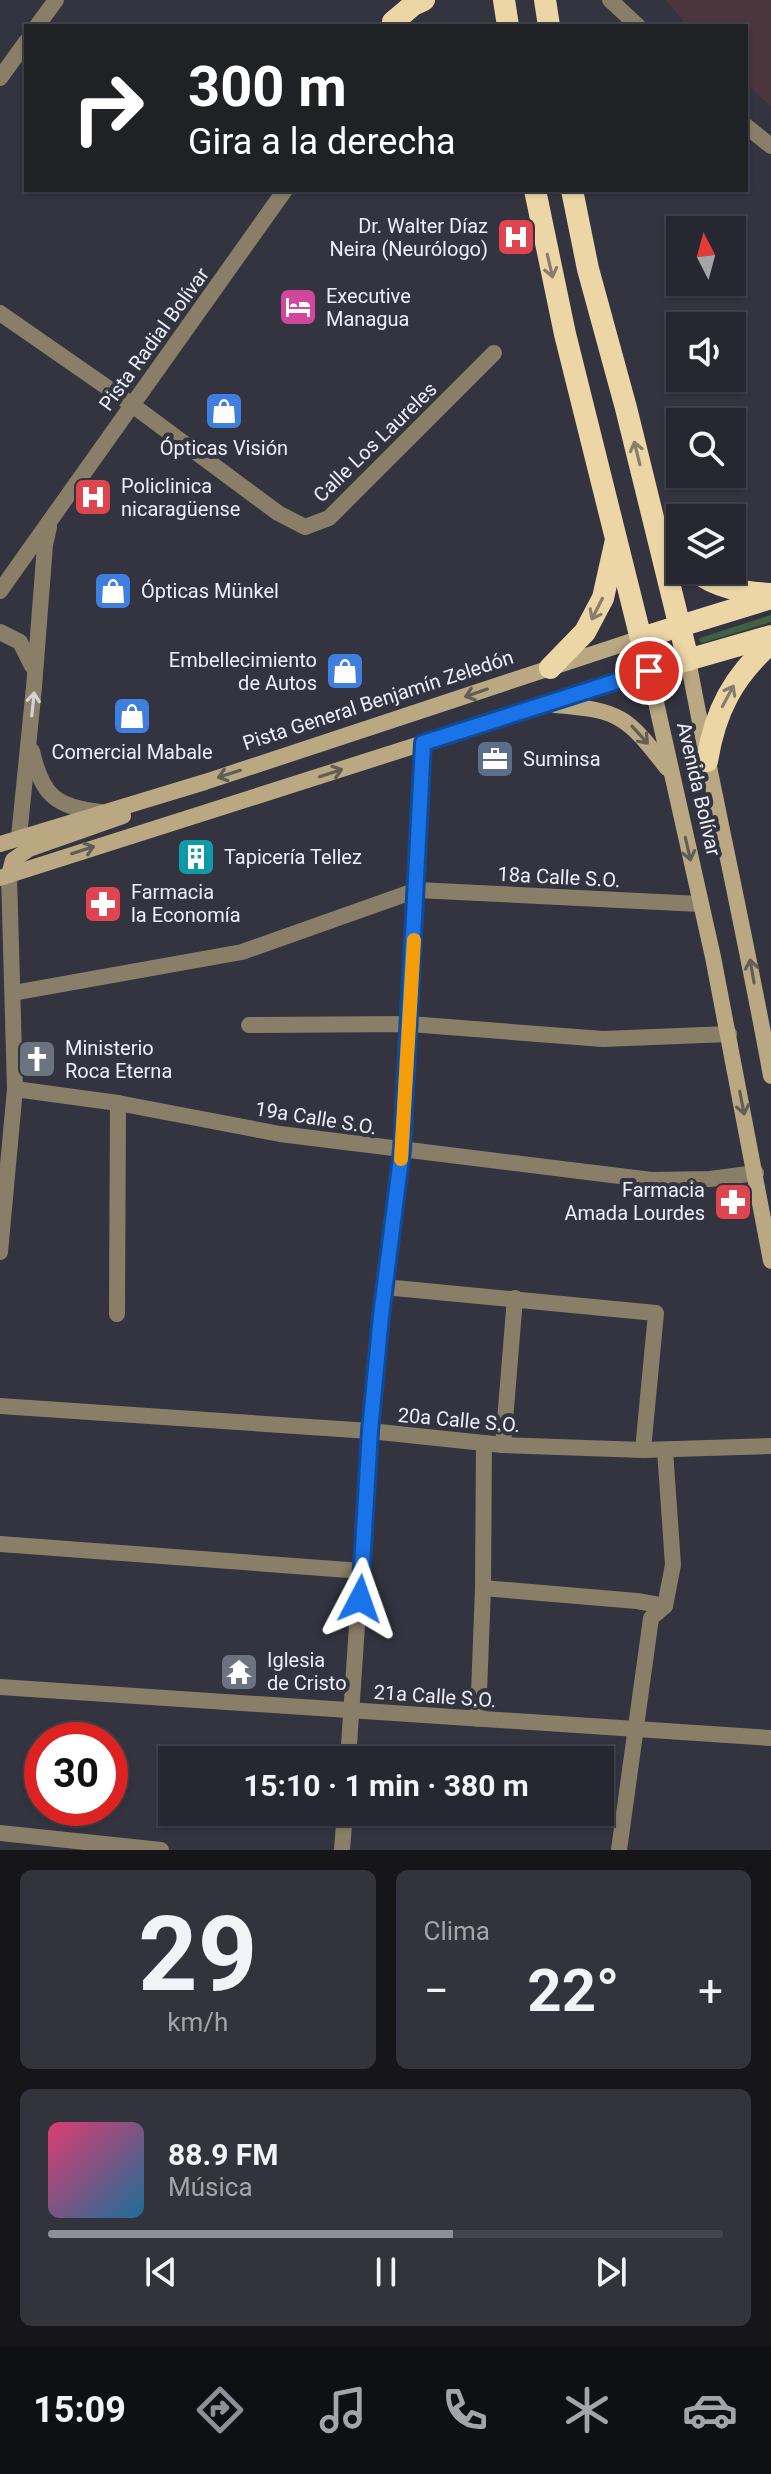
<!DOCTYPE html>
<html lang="es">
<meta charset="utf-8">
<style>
body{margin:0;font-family:Roboto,sans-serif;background:#32333c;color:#f1f3f6;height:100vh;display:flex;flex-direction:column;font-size:30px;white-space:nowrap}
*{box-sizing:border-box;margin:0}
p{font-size:26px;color:#a4a5ab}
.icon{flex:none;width:44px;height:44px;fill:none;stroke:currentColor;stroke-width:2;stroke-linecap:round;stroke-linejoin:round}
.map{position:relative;height:1850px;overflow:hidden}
.details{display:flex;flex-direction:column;gap:20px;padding:20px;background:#15151a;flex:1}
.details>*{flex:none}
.hud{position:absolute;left:24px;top:24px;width:724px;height:168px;border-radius:0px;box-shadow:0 2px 6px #0004,0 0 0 2px #42444c;background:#202124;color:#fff;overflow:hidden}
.needle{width:52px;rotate:354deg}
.tools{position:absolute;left:666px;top:216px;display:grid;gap:16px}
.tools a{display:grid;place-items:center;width:80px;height:80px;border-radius:0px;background:#262730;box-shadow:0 2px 6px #0004,0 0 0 2px #42444c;font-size:40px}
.speed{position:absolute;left:24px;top:1722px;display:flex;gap:16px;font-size:40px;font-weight:700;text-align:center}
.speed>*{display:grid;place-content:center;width:104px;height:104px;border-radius:50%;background:#262730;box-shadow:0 2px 6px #0004,0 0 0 2px #42444c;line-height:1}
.speed .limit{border:12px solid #d22;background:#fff;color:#111}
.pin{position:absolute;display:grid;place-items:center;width:68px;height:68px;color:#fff;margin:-34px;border:4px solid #fff;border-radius:50%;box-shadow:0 2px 8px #0007}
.me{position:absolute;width:88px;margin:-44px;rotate:4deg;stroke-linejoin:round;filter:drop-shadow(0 0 6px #0008)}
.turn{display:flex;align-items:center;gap:28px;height:168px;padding:0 32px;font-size:36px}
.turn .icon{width:104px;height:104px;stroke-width:2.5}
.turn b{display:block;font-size:56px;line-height:68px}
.big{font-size:60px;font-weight:700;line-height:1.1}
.details .widget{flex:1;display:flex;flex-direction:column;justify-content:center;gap:12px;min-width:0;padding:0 28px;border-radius:12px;background:#32333c}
.details .dial{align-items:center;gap:0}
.dial b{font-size:104px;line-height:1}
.song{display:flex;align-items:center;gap:24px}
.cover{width:96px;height:96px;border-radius:12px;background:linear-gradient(135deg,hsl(340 70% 55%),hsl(200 70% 35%))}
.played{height:8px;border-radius:4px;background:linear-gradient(90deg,#8c9099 60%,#42444c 60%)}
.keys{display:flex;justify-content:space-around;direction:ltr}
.heat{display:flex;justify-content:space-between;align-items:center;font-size:44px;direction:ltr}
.details .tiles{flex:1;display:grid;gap:20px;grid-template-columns:1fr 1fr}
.widget:last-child{grid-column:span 2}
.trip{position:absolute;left:158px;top:1746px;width:456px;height:80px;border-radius:0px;background:#262730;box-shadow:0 2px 6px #0004,0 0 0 2px #42444c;font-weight:700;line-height:80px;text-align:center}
.dock{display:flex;height:128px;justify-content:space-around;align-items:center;background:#0f1013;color:#a4a5ab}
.dock .icon{width:56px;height:56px}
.dock .selected{color:#8c9099}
.dock b{font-size:36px;color:#f1f3f6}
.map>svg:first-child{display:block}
.medical{fill:#4a363c}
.green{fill:#416242}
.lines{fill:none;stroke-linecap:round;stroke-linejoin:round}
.minor{stroke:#897e67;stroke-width:16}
.tertiary{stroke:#897e67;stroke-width:16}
.secondary{stroke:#b9a882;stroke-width:16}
.trunk{stroke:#ecd6a6;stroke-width:22}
.oneway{stroke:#867d6e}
.oneway2{stroke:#625d57}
.oneway3{stroke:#d4d2d3}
.route-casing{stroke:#114b97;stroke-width:20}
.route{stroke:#1a73e8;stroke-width:14}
.slow{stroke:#f59e0b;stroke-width:14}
.labels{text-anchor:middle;stroke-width:8;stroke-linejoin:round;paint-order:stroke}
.poi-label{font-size:20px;fill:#edeef7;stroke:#333440;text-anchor:start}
.street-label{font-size:20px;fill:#edeef7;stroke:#333440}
</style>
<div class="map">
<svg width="771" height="1850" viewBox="0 0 771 1850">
<rect width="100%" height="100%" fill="#333440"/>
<!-- medical -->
<polygon class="medical" points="665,0 771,0 771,107 746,83 746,26 688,26"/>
<!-- green -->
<polygon class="green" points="771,615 771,622 702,643 699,641 700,638"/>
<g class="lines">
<!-- minor -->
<g class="minor">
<polyline points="37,26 56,0"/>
<polyline points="0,78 26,42"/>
<polyline points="0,313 131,404 278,513 305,527 329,518 494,353"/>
<polyline points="13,993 242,952 417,890 700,904"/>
<polyline points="249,1025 409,1024 603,1039 729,1034"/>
<polyline points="15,1089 118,1103 280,1134 652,1180 710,1179 756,1173"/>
<polyline points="384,1287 656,1313 643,1450"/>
<polyline points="117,1314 118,1103"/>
<polyline points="0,1406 370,1431 503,1445 643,1450 771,1446"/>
<polyline points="503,1445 515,1298"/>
<polyline points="0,1544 362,1571"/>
<polyline points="483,1588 637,1601 665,1606"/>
<polyline points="0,1687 771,1738"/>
<polyline points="478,1719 483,1588 484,1443"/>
<polyline points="348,1760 370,1431 384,1287 402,1150 423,743"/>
<polyline points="0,1833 161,1850"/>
<polyline points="342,1850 345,1812"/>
<polyline points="619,1850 651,1618 665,1606 673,1565 665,1450"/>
</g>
<!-- tertiary -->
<g class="tertiary">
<polyline points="610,0 638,26"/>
<polyline points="746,126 771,146"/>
<polyline points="0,591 285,190"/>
<polyline points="0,632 20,642 32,666"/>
<path d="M32 751C42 796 56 807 101 812"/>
<polyline points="19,837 34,687 45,545 49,527"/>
<polyline points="0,1252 15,1089 9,875"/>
</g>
<!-- secondary -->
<g class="secondary">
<path d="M688 660C714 799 746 937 771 1076"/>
<path d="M555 705C621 710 627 717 667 768"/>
<polyline points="0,844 205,782 641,638"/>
<polyline points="9,875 13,860 29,849 123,816"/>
<polyline points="0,878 649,671 713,957 771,1261"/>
</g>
<!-- trunk -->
<g class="trunk">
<polyline points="504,0 508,26"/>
<polyline points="545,0 549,26"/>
<polyline points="393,22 413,5 424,0"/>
<polyline points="535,190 565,334 649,671 771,636"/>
<polyline points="572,190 588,269 626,408 688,660"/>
<path d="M693 570C717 588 741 592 770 594"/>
<polyline points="641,638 771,598"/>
<polyline points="550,668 585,632 603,598 616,540"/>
<path d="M707 761C715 711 733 677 771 643"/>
</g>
</g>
<!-- one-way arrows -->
<defs><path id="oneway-shaft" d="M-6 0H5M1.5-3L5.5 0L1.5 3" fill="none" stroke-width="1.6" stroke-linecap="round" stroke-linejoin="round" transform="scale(2)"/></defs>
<g class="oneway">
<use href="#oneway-shaft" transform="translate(550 266) rotate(77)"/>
<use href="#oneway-shaft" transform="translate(637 453) rotate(-104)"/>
<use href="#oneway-shaft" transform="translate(597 609) rotate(117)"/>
<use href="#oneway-shaft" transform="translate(728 696) rotate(-62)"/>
</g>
<g class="oneway2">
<use href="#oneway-shaft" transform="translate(476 693) rotate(161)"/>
<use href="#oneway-shaft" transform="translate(640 735) rotate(48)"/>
<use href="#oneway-shaft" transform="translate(331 773) rotate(-18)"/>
<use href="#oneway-shaft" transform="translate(229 774) rotate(162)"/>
<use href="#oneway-shaft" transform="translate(688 849) rotate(77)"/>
<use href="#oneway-shaft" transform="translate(83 850) rotate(-18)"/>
<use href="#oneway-shaft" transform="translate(752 971) rotate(-100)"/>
<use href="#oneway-shaft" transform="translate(742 1103) rotate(79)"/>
</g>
<use class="oneway3" href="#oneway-shaft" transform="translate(33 704) rotate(-84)"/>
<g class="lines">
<!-- route casing -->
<g class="route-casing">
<polyline id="route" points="360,1599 370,1431 381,1316 402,1150 423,743 649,671"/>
</g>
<!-- route -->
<use href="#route" class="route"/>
<!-- slow -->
<polyline class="slow" points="401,1159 414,940"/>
</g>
<!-- icons -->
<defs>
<g id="hospital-square" transform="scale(2)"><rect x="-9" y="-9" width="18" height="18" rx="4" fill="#e0444e" stroke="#333440"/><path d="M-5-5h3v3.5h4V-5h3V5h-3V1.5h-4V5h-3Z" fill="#fff"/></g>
<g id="hotel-square" transform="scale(2)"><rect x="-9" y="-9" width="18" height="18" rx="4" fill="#d1479c" stroke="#333440"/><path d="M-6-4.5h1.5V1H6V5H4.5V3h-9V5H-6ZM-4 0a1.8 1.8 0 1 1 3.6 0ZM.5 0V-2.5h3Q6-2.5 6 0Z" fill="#fff"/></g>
<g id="shop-square" transform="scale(2)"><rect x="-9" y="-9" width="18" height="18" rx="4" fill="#3f7fe0" stroke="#333440"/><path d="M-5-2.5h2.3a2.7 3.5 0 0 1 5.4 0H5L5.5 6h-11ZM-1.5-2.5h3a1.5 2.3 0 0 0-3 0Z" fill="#fff"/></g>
<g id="office-square" transform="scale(2)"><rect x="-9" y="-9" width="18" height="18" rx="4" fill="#5c6f8a" stroke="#333440"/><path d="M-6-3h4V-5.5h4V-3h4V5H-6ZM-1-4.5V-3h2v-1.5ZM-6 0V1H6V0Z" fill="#fff"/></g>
<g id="building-square" transform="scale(2)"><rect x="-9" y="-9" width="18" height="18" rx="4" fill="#0f9aa8" stroke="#333440"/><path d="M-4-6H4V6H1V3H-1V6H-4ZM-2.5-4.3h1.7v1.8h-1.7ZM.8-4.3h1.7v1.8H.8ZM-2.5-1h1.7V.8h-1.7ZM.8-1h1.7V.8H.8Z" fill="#fff"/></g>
<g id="pharmacy-square" transform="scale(2)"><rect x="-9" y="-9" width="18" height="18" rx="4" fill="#e0444e" stroke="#333440"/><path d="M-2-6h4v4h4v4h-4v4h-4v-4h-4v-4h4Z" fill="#fff"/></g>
<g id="church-square" transform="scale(2)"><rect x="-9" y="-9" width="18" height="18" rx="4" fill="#6b7280" stroke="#333440"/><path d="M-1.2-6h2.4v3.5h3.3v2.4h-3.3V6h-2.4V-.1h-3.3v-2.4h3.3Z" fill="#fff"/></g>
<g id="temple-square" transform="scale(2)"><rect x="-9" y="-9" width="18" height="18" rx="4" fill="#6b7280" stroke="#333440"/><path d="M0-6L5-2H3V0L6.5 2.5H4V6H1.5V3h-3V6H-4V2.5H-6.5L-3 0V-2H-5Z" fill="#fff"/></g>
</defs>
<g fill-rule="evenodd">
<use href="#hospital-square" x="516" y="237"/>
<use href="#hotel-square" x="298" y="307"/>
<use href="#shop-square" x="224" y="411"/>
<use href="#hospital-square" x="93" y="497"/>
<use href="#shop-square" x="113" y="591"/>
<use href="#shop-square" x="345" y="671"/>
<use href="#shop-square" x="132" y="716"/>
<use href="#office-square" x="495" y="759"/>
<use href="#building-square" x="196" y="857"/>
<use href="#pharmacy-square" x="103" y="904"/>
<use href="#church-square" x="37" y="1059"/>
<use href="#pharmacy-square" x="733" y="1202"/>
<use href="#temple-square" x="239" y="1672"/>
</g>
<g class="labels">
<!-- poi labels -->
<g class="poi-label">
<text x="488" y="233" text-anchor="end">Dr. Walter Díaz<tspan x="488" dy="23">Neira (Neurólogo)</tspan></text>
<text x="326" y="303">Executive<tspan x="326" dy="23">Managua</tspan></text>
<text x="224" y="455" text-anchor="middle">Ópticas Visión</text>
<text x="121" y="493">Policlinica<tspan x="121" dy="23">nicaragüense</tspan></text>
<text x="141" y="598">Ópticas Münkel</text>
<text x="317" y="667" text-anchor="end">Embellecimiento<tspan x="317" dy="23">de Autos</tspan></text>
<text x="132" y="759" text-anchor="middle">Comercial Mabale</text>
<text x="523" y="766">Suminsa</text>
<text x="224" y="864">Tapicería Tellez</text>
<text x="131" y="899">Farmacia<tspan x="131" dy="23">la Economía</tspan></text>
<text x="65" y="1055">Ministerio<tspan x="65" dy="23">Roca Eterna</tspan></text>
<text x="705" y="1197" text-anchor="end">Farmacia<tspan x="705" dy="23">Amada Lourdes</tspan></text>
<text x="267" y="1667">Iglesia<tspan x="267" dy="23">de Cristo</tspan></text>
</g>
<!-- street labels -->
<g class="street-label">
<text transform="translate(154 339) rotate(-54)" y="7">Pista Radial Bolívar</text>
<text transform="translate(375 442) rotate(-44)" y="7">Calle Los Laureles</text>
<text transform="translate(378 700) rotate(-18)" y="7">Pista General Benjamín Zeledón</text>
<text transform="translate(699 789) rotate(77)" y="7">Avenida Bolívar</text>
<text transform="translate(559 877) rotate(3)" y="7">18a Calle S.O.</text>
<text transform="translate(316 1118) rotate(9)" y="7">19a Calle S.O.</text>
<text transform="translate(459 1420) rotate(5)" y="7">20a Calle S.O.</text>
<text transform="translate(435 1696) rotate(4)" y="7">21a Calle S.O.</text>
</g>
</g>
</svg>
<div class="tools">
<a><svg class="needle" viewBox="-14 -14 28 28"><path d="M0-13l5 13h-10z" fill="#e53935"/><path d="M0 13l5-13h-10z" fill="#a4a5ab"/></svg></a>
<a><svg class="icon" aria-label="sound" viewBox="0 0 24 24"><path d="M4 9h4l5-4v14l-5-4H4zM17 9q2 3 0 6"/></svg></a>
<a><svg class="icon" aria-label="search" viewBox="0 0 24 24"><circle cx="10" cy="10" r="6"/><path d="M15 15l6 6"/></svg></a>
<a><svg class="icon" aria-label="layers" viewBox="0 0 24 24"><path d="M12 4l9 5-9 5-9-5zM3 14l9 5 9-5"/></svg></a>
</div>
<div class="speed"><div class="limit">30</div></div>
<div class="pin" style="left:649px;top:671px;background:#d93025"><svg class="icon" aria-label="arrive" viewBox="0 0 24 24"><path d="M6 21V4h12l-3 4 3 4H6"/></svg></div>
<svg class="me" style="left:360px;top:1599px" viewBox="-20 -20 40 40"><path d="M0-17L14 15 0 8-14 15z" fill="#1a73e8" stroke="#fff" stroke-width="4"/></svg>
<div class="trip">15:10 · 1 min · 380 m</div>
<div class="hud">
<div class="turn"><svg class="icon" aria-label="right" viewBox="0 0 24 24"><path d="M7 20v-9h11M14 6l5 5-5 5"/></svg><div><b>300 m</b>Gira a la derecha</div></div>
</div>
</div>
<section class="details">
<div class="tiles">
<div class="widget dial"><b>29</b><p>km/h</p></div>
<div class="widget"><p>Clima</p>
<div class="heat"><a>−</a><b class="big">22°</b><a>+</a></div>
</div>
<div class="widget">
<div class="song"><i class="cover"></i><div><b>88.9 FM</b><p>Música</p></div></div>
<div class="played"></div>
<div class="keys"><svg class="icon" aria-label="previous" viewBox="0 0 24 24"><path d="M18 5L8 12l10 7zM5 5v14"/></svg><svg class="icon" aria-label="pause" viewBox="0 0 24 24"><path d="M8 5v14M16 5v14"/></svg><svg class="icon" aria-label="next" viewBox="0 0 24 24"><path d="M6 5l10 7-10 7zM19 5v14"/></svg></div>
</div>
</div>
</section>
<nav class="dock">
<b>15:09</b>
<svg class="icon selected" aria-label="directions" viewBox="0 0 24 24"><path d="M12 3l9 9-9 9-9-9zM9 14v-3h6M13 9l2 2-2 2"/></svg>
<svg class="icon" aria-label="music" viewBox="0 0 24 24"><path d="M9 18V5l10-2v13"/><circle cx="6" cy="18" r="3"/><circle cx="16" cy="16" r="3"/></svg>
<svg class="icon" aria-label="phone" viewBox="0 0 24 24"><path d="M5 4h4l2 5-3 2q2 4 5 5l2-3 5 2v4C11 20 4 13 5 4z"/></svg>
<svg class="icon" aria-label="climate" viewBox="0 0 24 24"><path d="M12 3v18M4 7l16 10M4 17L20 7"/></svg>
<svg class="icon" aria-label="car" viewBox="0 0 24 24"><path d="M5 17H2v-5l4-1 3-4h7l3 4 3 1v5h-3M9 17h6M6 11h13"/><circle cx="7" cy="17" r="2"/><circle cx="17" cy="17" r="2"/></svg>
</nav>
